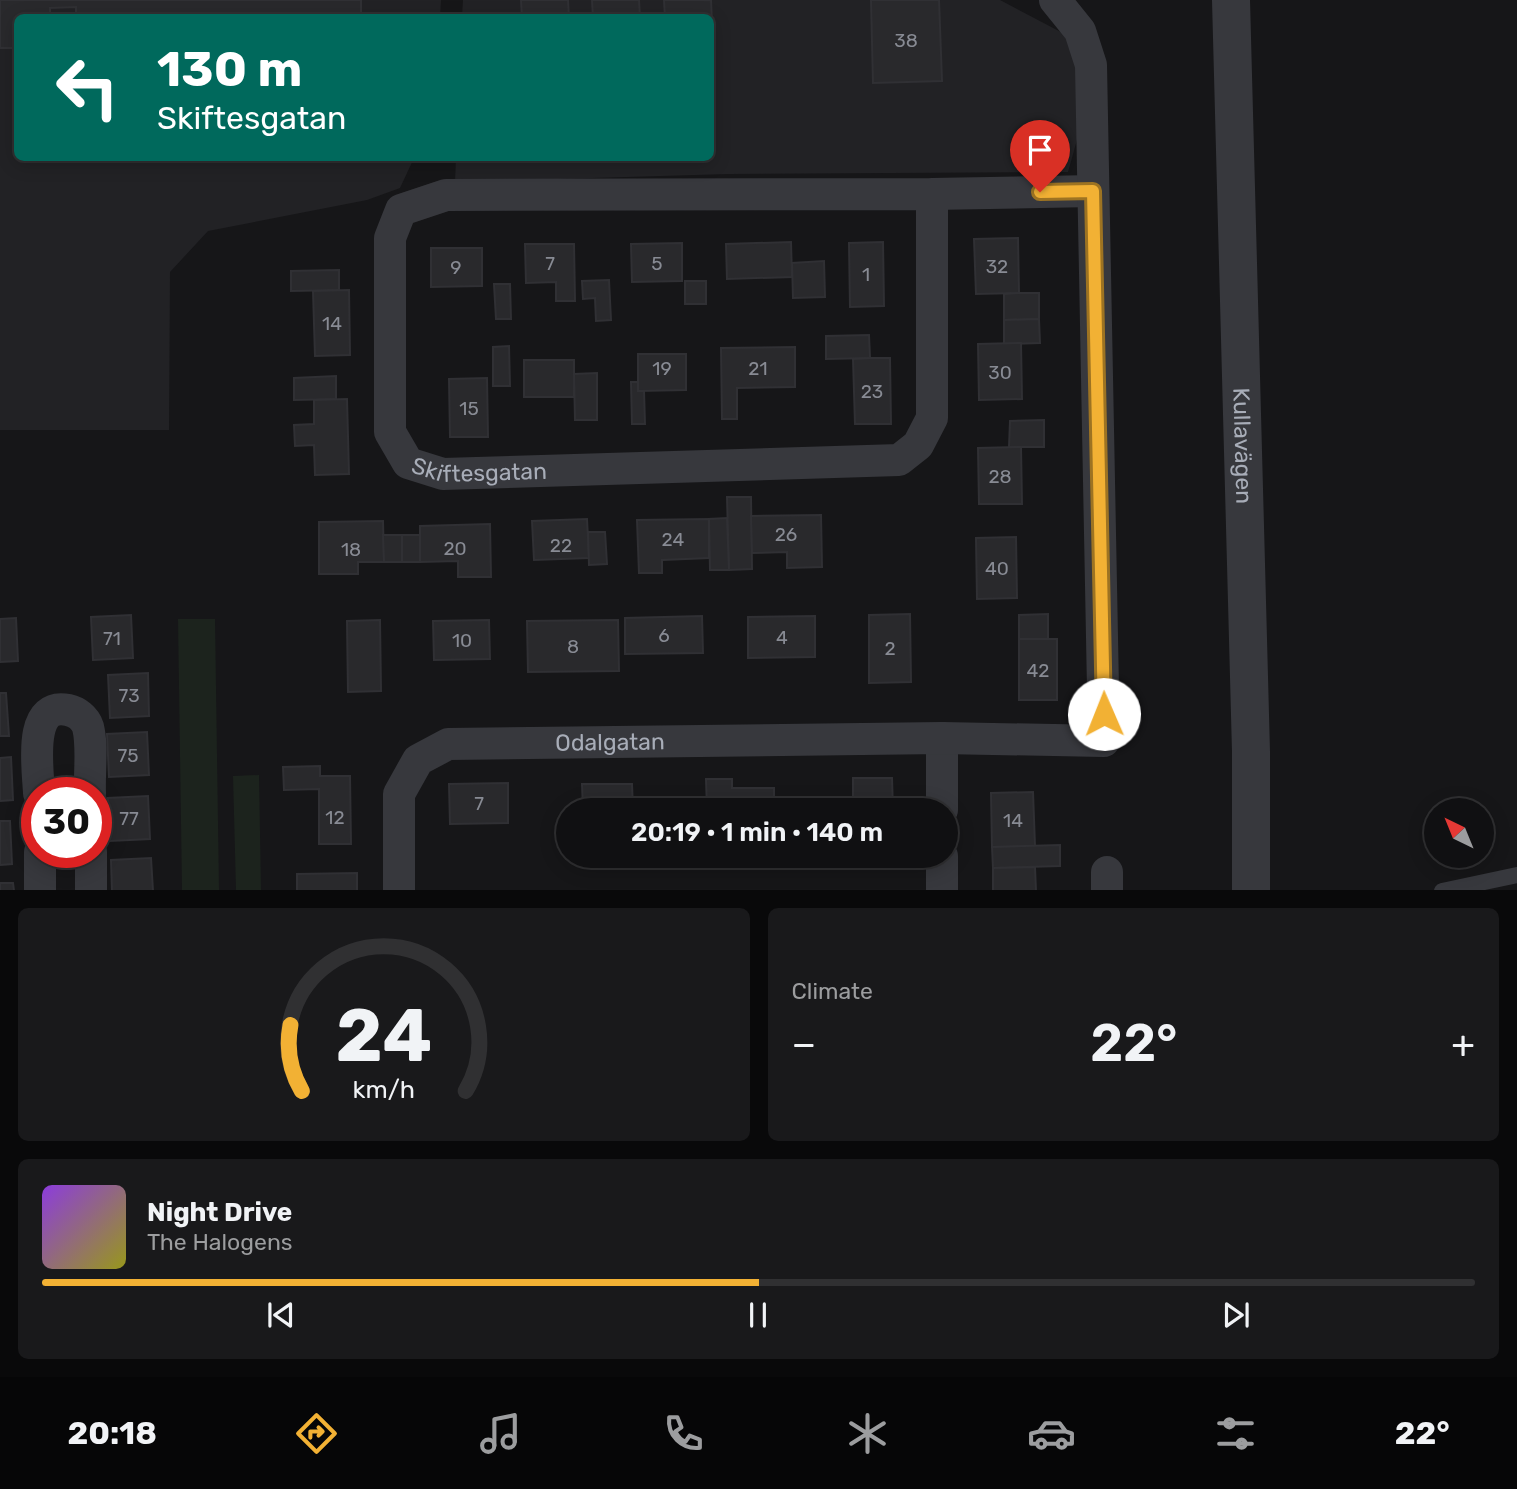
<!DOCTYPE html>
<meta charset="utf-8">
<style>
body{margin:0;font-family:Rubik,sans-serif;background:#19191b;color:#f1f3f6;height:100vh;display:flex;flex-direction:column;font-size:26px;white-space:nowrap}
*{box-sizing:border-box;margin:0}
p{font-size:23px;color:#9c9d9f}
.icon{flex:none;width:38px;height:38px;fill:none;stroke:currentColor;stroke-width:2;stroke-linecap:round;stroke-linejoin:round}
.map{position:relative;height:890px;overflow:hidden}
.sheet{display:flex;flex-direction:column;gap:18px;padding:18px;background:#09090a;flex:1}
.sheet>*{flex:none}
.banner{position:absolute;left:14px;top:14px;width:700px;height:147px;border-radius:10px;box-shadow:0 4px 18px #0003,0 0 0 2px #303032;background:#00695c;color:#fff;overflow:hidden}
.needle{width:46px;rotate:317deg}
.fabs{position:absolute;left:1424px;top:798px;display:grid;gap:14px}
.fabs a{display:grid;place-items:center;width:70px;height:70px;border-radius:50%;background:#101012;box-shadow:0 4px 18px #0003,0 0 0 2px #303032;font-size:35px}
.speed{position:absolute;left:21px;top:777px;display:flex;gap:14px;font-size:35px;font-weight:700;text-align:center}
.speed>*{display:grid;place-content:center;width:91px;height:91px;border-radius:50%;background:#101012;box-shadow:0 4px 18px #0003,0 0 0 2px #303032;line-height:1}
.speed .limit{border:10px solid #d22;background:#fff;color:#111}
.pin{position:absolute;display:grid;place-items:center;width:60px;height:60px;color:#fff;margin:-72px -30px;border-radius:50% 50% 50% 0;rotate:-45deg;box-shadow:0 0 7px #0007}
.pin .icon{rotate:45deg}
.me{position:absolute;width:77px;margin:-38px;rotate:359deg;stroke-linejoin:round;filter:drop-shadow(0 0 5px #0008)}
.turn{display:flex;align-items:center;gap:24px;height:147px;padding:0 28px;font-size:32px}
.turn .icon{width:91px;height:91px;stroke-width:2.5}
.turn b{display:block;font-size:49px;line-height:60px}
.big{font-size:52px;font-weight:600;line-height:1.1}
.sheet .tile{flex:1;display:flex;flex-direction:column;justify-content:center;gap:10px;min-width:0;padding:0 24px;border-radius:10px;background:#19191b}
.sheet .dial{align-items:center;gap:0}
.dial svg{height:182px;overflow:visible;fill:none;stroke:#303032;stroke-width:7;stroke-linecap:round;text-anchor:middle}
.dial text{fill:#f1f3f6;stroke:none}
.song{display:flex;align-items:center;gap:21px}
.cover{width:84px;height:84px;border-radius:10px;background:linear-gradient(135deg,hsl(270 70% 55%),hsl(60 70% 35%))}
.played{height:7px;border-radius:4px;background:linear-gradient(90deg,#f2b134 50%,#303032 50%)}
.keys{display:flex;justify-content:space-around;direction:ltr}
.heat{display:flex;justify-content:space-between;align-items:center;font-size:38px;direction:ltr}
.sheet .tiles{flex:1;display:grid;gap:18px;grid-template-columns:1fr 1fr}
.tile:last-child{grid-column:span 2}
.trip{position:absolute;left:556px;top:798px;width:402px;height:70px;border-radius:35px;background:#101012;box-shadow:0 4px 18px #0003,0 0 0 2px #303032;font-weight:600;line-height:70px;text-align:center}
.tabs{display:flex;height:112px;justify-content:space-around;align-items:center;background:#060607;color:#9c9d9f}
.tabs .icon{width:49px;height:49px}
.tabs .current{color:#f2b134}
.tabs b{font-size:32px;color:#f1f3f6}
.map>svg:first-child{display:block}
.built{fill:#222225}
.green{fill:#1c231d}
.building{fill:#29292c;stroke:#303034;stroke-width:2}
.lines{fill:none;stroke-linecap:round;stroke-linejoin:round}
.service{stroke:#37383d;stroke-width:16}
.minor{stroke:#37383d;stroke-width:32}
.tertiary{stroke:#37383d;stroke-width:38}
.route-casing{stroke:#9d7322;stroke-width:18}
.route{stroke:#f2b134;stroke-width:12}
.labels{text-anchor:middle;stroke-width:7;stroke-linejoin:round;paint-order:stroke}
.number-label{font-size:19px;fill:#888b94}
.street-label{font-size:23px;fill:#a8adb8;stroke:#111113}
</style>
<div class="map">
<svg width="1517" height="891" viewBox="0 0 1517 891">
<rect width="100%" height="100%" fill="#161618"/>
<!-- built -->
<g class="built">
<polygon points="0,0 441,0 440,18 18,18 18,158 414,158 400,188 367,200 208,231 170,272 169,430 0,430"/>
<polygon points="463,0 1000,0 1076,40 1080,129 1068,172 729,174 455,182 456,158 710,158 710,18 462,17"/>
</g>
<!-- green -->
<g class="green">
<polygon points="178,619 215,619 219,890 182,890"/>
<polygon points="259,775 261,890 236,890 233,776"/>
</g>
<!-- building -->
<g class="building">
<polygon points="0,0 361,0 361,18 76,18 76,7 50,8 50,18 18,18 18,48 0,48"/>
<polygon points="521,0 568,0 569,18 522,18"/>
<polygon points="592,0 639,0 640,18 593,18"/>
<polygon points="664,0 711,0 715,94 710,94 710,18 665,18"/>
<polygon points="871,0 939,0 942,81 873,83"/>
<polygon points="1018,238 1019,293 976,294 974,239"/>
<polygon points="791,242 792,277 727,279 726,244"/>
<polygon points="883,242 884,306 850,307 849,243"/>
<polygon points="682,243 682,281 632,282 631,244"/>
<polygon points="525,244 574,244 575,301 556,301 556,282 526,283"/>
<polygon points="431,248 482,248 482,286 431,287"/>
<polygon points="824,261 825,297 793,298 792,263"/>
<polygon points="339,270 339,290 291,291 291,271"/>
<polygon points="609,280 611,320 596,321 595,298 583,299 582,281"/>
<rect x="685" y="281" width="21" height="23"/>
<polygon points="494,284 510,284 511,319 496,319"/>
<polygon points="349,290 350,355 315,356 313,291"/>
<polygon points="1019,293 1039,293 1039,319 1004,320 1004,294"/>
<polygon points="1039,319 1040,343 1004,344 1004,320"/>
<polygon points="869,335 870,358 826,359 826,336"/>
<polygon points="1021,343 1022,399 979,400 978,344"/>
<polygon points="509,346 510,386 493,386 493,347"/>
<polygon points="795,347 795,387 737,388 737,419 722,419 721,348"/>
<polygon points="638,354 686,354 686,390 638,391"/>
<polygon points="870,358 890,358 891,424 855,424 853,359"/>
<rect x="524" y="360" width="50" height="37"/>
<polygon points="597,373 597,420 575,420 574,374"/>
<polygon points="336,376 336,399 294,400 294,378"/>
<polygon points="487,378 488,437 450,437 449,379"/>
<polygon points="631,382 638,382 638,391 644,391 645,424 632,424"/>
<polygon points="347,399 349,474 315,475 314,445 295,446 294,425 314,424 314,400"/>
<polygon points="1044,420 1044,447 1009,447 1010,421"/>
<polygon points="1021,447 1022,504 979,504 978,448"/>
<polygon points="727,497 751,497 752,569 729,570"/>
<polygon points="821,515 822,567 787,568 787,552 752,553 751,516"/>
<polygon points="727,518 729,570 710,570 709,519"/>
<polygon points="587,519 589,558 534,560 532,521"/>
<polygon points="709,519 709,558 662,560 662,573 639,573 637,520"/>
<polygon points="383,521 384,562 358,562 358,574 319,574 319,522"/>
<polygon points="490,524 491,577 458,577 458,561 420,562 420,526"/>
<polygon points="588,532 605,532 607,564 589,565"/>
<polygon points="383,535 402,535 402,562 384,562"/>
<rect x="402" y="535" width="18" height="27"/>
<polygon points="1016,537 1017,598 977,599 976,538"/>
<polygon points="910,614 911,682 869,683 869,615"/>
<polygon points="1048,614 1048,639 1019,639 1019,615"/>
<polygon points="131,615 133,658 93,660 91,617"/>
<polygon points="702,616 703,653 625,654 625,618"/>
<polygon points="815,616 815,657 748,658 748,617"/>
<polygon points="16,618 18,661 0,662 0,619"/>
<polygon points="380,620 381,691 348,692 347,621"/>
<polygon points="489,620 490,659 434,660 433,621"/>
<polygon points="618,620 619,671 528,672 527,621"/>
<rect x="1019" y="639" width="38" height="61"/>
<polygon points="148,673 149,716 110,718 108,675"/>
<polygon points="0,693 6,693 9,736 0,736"/>
<polygon points="147,732 149,775 109,777 107,734"/>
<polygon points="11,757 13,800 0,801 0,758"/>
<polygon points="320,766 320,776 350,776 351,844 319,844 319,789 284,790 283,767"/>
<polygon points="853,778 892,778 893,810 853,810"/>
<polygon points="706,779 732,779 732,788 774,788 774,810 707,810"/>
<polygon points="508,783 508,823 450,824 449,784"/>
<polygon points="582,784 632,784 633,810 583,810"/>
<polygon points="1033,792 1035,846 992,847 991,793"/>
<polygon points="148,796 150,839 110,841 108,798"/>
<polygon points="0,821 10,821 12,864 0,865"/>
<polygon points="1060,845 1060,866 993,868 992,847"/>
<polygon points="151,858 153,891 112,891 111,860"/>
<polygon points="1035,867 1036,891 993,891 993,868"/>
<polygon points="357,873 357,891 297,891 297,874"/>
<polygon points="0,883 13,883 14,891 0,891"/>
</g>
<g class="lines">
<!-- service -->
<polyline class="service" points="1442,891 1517,875"/>
<!-- minor -->
<g class="minor">
<path id="s1" d="M932 194 446 195 401 210 390 238V432L408 463 443 474 899 460 918 445 932 418V194L1093 191"/>
<path d="M39 793C38 769 27 701 68 710 77 712 85 718 88 727 93 747 89 773 90 793"/>
<polyline points="942,810 942,738"/>
<polyline points="40,852 40,891"/>
<polyline points="91,852 91,891"/>
<polyline points="1107,872 1107,891"/>
<path id="s2" d="M399 891V794L418 760 448 744 942 738 1104 741 1091 65 1080 31 1055 0"/>
<polyline points="942,891 942,856"/>
</g>
<!-- tertiary -->
<path class="tertiary" id="s3" d="M1231 0 1251 752V891"/>
</g>
<g class="lines">
<!-- route casing -->
<g class="route-casing">
<polyline id="route" points="1040,192 1093,191 1104,714"/>
</g>
<!-- route -->
<use href="#route" class="route"/>
</g>
<g class="labels">
<!-- number labels -->
<g class="number-label">
<text x="906" y="47">38</text>
<text x="550" y="270">7</text>
<text x="657" y="270">5</text>
<text x="997" y="273">32</text>
<text x="456" y="274">9</text>
<text x="866" y="281">1</text>
<text x="332" y="330">14</text>
<text x="662" y="375">19</text>
<text x="758" y="375">21</text>
<text x="1000" y="379">30</text>
<text x="872" y="398">23</text>
<text x="469" y="415">15</text>
<text x="1000" y="483">28</text>
<text x="786" y="541">26</text>
<text x="673" y="546">24</text>
<text x="561" y="552">22</text>
<text x="455" y="555">20</text>
<text x="351" y="556">18</text>
<text x="997" y="575">40</text>
<text x="664" y="642">6</text>
<text x="782" y="644">4</text>
<text x="112" y="645">71</text>
<text x="462" y="647">10</text>
<text x="573" y="653">8</text>
<text x="890" y="655">2</text>
<text x="1038" y="677">42</text>
<text x="129" y="702">73</text>
<text x="128" y="762">75</text>
<text x="479" y="810">7</text>
<text x="335" y="824">12</text>
<text x="129" y="825">77</text>
<text x="1013" y="827">14</text>
</g>
<!-- street labels -->
<g class="street-label">
<text dy="8" stroke="none"><textPath href="#s3" startOffset="446">Kullavägen</textPath></text>
<text dy="8" stroke="none"><textPath href="#s1" startOffset="866">Skiftesgatan</textPath></text>
<text dy="8" stroke="none"><textPath href="#s2" startOffset="332">Odalgatan</textPath></text>
</g>
</g>
</svg>
<div class="fabs">
<a><svg class="needle" viewBox="-14 -14 28 28"><path d="M0-13l5 13h-10z" fill="#e53935"/><path d="M0 13l5-13h-10z" fill="#9c9d9f"/></svg></a>
</div>
<div class="speed"><div class="limit">30</div></div>
<div class="pin" style="left:1040px;top:192px;background:#d93025"><svg class="icon" aria-label="arrive" viewBox="0 0 24 24"><path d="M6 21V4h12l-3 4 3 4H6"/></svg></div>
<svg class="me" style="left:1104px;top:714px" viewBox="-20 -20 40 40"><circle r="19" fill="#fff"/><path d="M0-13L10 11 0 6-10 11z" fill="#f2b134"/></svg>
<div class="trip">20:19 · 1 min · 140 m</div>
<div class="banner">
<div class="turn"><svg class="icon" aria-label="left" viewBox="0 0 24 24"><path d="M17 20v-9H6M10 6l-5 5 5 5"/></svg><div><b>130 m</b>Skiftesgatan</div></div>
</div>
</div>
<section class="sheet">
<div class="tiles">
<div class="tile dial"><svg viewBox="0 0 100 80">
<path d="M14 69A42 42 0 1 1 86 69"/>
<path d="M14 69A42 42 0 0 1 9 40" stroke="#f2b134"/>
<text x="50" y="56" font-size="32" font-weight="700">24</text>
<text x="50" y="72" font-size="11">km/h</text>
</svg></div>
<div class="tile"><p>Climate</p>
<div class="heat"><a>−</a><b class="big">22°</b><a>+</a></div>
</div>
<div class="tile">
<div class="song"><i class="cover"></i><div><b>Night Drive</b><p>The Halogens</p></div></div>
<div class="played"></div>
<div class="keys"><svg class="icon" aria-label="previous" viewBox="0 0 24 24"><path d="M18 5L8 12l10 7zM5 5v14"/></svg><svg class="icon" aria-label="pause" viewBox="0 0 24 24"><path d="M8 5v14M16 5v14"/></svg><svg class="icon" aria-label="next" viewBox="0 0 24 24"><path d="M6 5l10 7-10 7zM19 5v14"/></svg></div>
</div>
</div>
</section>
<nav class="tabs">
<b>20:18</b>
<svg class="icon current" aria-label="directions" viewBox="0 0 24 24"><path d="M12 3l9 9-9 9-9-9zM9 14v-3h6M13 9l2 2-2 2"/></svg>
<svg class="icon" aria-label="music" viewBox="0 0 24 24"><path d="M9 18V5l10-2v13"/><circle cx="6" cy="18" r="3"/><circle cx="16" cy="16" r="3"/></svg>
<svg class="icon" aria-label="phone" viewBox="0 0 24 24"><path d="M5 4h4l2 5-3 2q2 4 5 5l2-3 5 2v4C11 20 4 13 5 4z"/></svg>
<svg class="icon" aria-label="climate" viewBox="0 0 24 24"><path d="M12 3v18M4 7l16 10M4 17L20 7"/></svg>
<svg class="icon" aria-label="car" viewBox="0 0 24 24"><path d="M5 17H2v-5l4-1 3-4h7l3 4 3 1v5h-3M9 17h6M6 11h13"/><circle cx="7" cy="17" r="2"/><circle cx="17" cy="17" r="2"/></svg>
<svg class="icon" aria-label="filters" viewBox="0 0 24 24"><path d="M4 7h16M4 17h16"/><circle cx="9" cy="7" r="2"/><circle cx="15" cy="17" r="2"/></svg>
<b>22°</b>
</nav>
